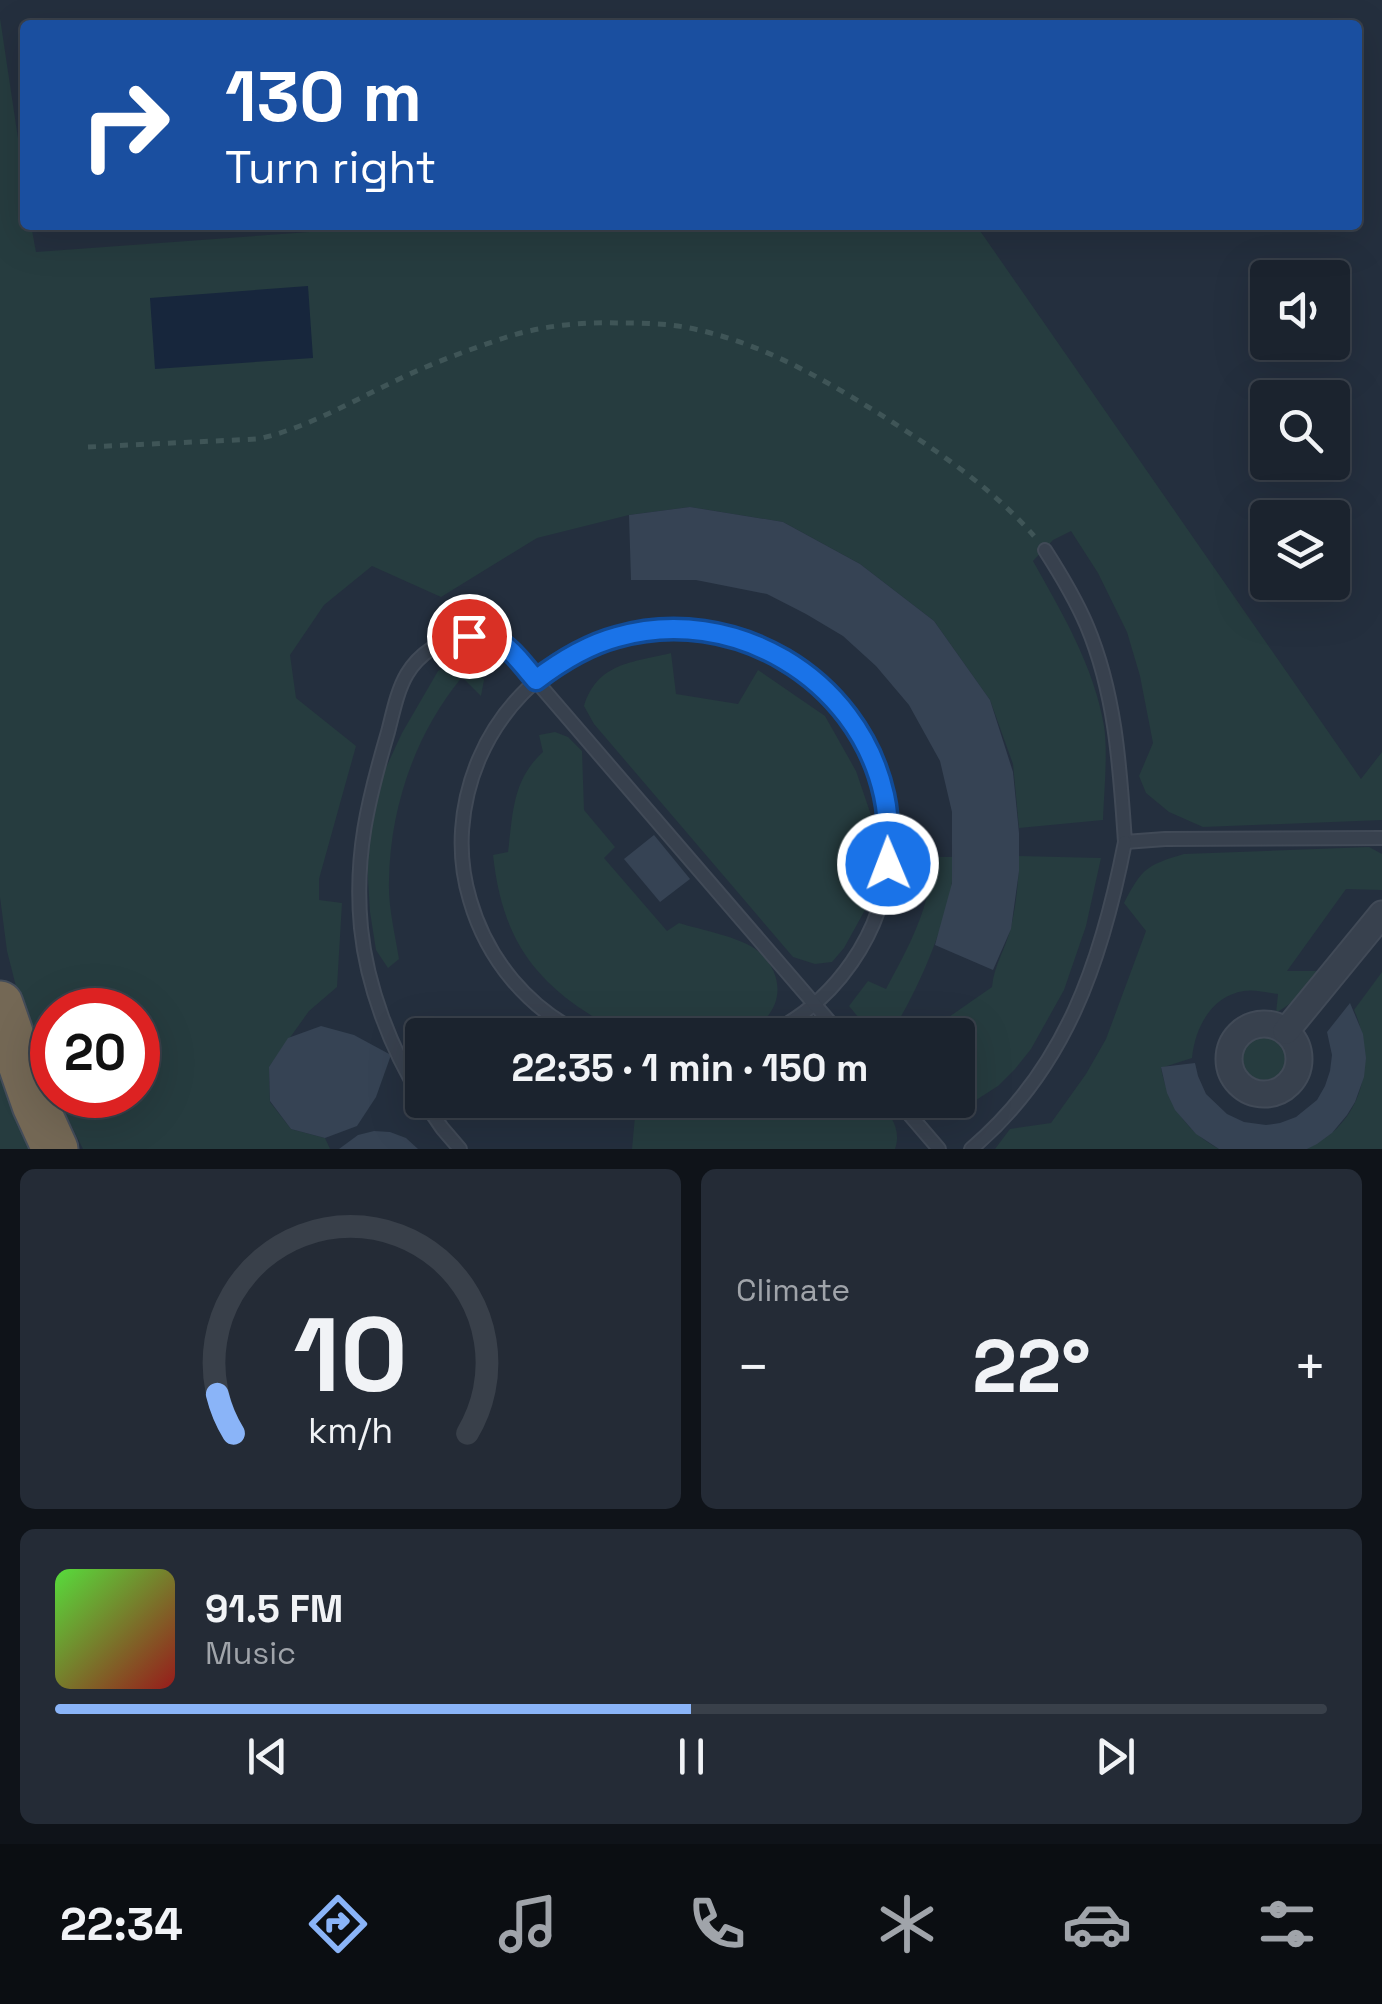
<!DOCTYPE html>
<meta charset="utf-8">
<style>
body{margin:0;font-family:"Space Grotesk",sans-serif;background:#242b36;color:#f1f3f6;height:100vh;display:flex;flex-direction:column;font-size:38px;white-space:nowrap}
*{box-sizing:border-box;margin:0}
p{font-size:32px;color:#a0a4aa}
.icon{flex:none;width:55px;height:55px;fill:none;stroke:currentColor;stroke-width:2;stroke-linecap:round;stroke-linejoin:round}
.map{position:relative;height:1149px;overflow:hidden}
.side{display:flex;flex-direction:column;gap:20px;padding:20px;background:#0f1319;flex:1}
.side>*{flex:none}
.top-card{position:absolute;left:20px;top:20px;width:1342px;height:210px;border-radius:10px;box-shadow:0 10px 40px #0002,0 0 0 2px #39404a;background:#1a4fa0;color:#fff;overflow:hidden}
.buttons{position:absolute;left:1250px;top:260px;display:grid;gap:20px}
.buttons a{display:grid;place-items:center;width:100px;height:100px;border-radius:10px;background:#1b232e;box-shadow:0 10px 40px #0002,0 0 0 2px #39404a;font-size:50px}
.speed{position:absolute;left:30px;top:988px;display:flex;gap:20px;font-size:50px;font-weight:700;text-align:center}
.speed>*{display:grid;place-content:center;width:130px;height:130px;border-radius:50%;background:#1b232e;box-shadow:0 10px 40px #0002,0 0 0 2px #39404a;line-height:1}
.speed .limit{border:15px solid #d22;background:#fff;color:#111}
.pin{position:absolute;display:grid;place-items:center;width:85px;height:85px;color:#fff;margin:-42px;border:5px solid #fff;border-radius:50%;box-shadow:0 2px 10px #0007}
.me{position:absolute;width:110px;margin:-55px;rotate:359deg;stroke-linejoin:round;filter:drop-shadow(0 0 8px #0008)}
.turn{display:flex;align-items:center;gap:35px;height:210px;padding:0 40px;font-size:45px}
.turn .icon{width:130px;height:130px;stroke-width:2.5}
.turn b{display:block;font-size:70px;line-height:85px}
.big{font-size:75px;font-weight:700;line-height:1.1}
.side .tile{flex:1;display:flex;flex-direction:column;justify-content:center;gap:15px;min-width:0;padding:0 35px;border-radius:15px;background:#242b36}
.side .dial{align-items:center;gap:0}
.dial svg{height:260px;overflow:visible;fill:none;stroke:#39404a;stroke-width:7;stroke-linecap:round;text-anchor:middle}
.dial text{fill:#f1f3f6;stroke:none}
.song{display:flex;align-items:center;gap:30px}
.cover{width:120px;height:120px;border-radius:15px;background:linear-gradient(135deg,hsl(110 70% 55%),hsl(0 70% 35%))}
.played{height:10px;border-radius:5px;background:linear-gradient(90deg,#8ab4f8 50%,#39404a 50%)}
.keys{display:flex;justify-content:space-around;direction:ltr}
.heat{display:flex;justify-content:space-between;align-items:center;font-size:55px;direction:ltr}
.side .tiles{flex:1;display:grid;gap:20px;grid-template-columns:1fr 1fr}
.tile:last-child{grid-column:span 2}
.trip{position:absolute;left:405px;top:1018px;width:570px;height:100px;border-radius:10px;background:#1b232e;box-shadow:0 10px 40px #0002,0 0 0 2px #39404a;font-weight:700;line-height:100px;text-align:center}
.dock{display:flex;height:160px;justify-content:space-around;align-items:center;background:#0b0e12;color:#a0a4aa}
.dock .icon{width:70px;height:70px}
.dock .selected{color:#8ab4f8}
.dock b{font-size:45px;color:#f1f3f6}
.map>svg:first-child{display:block}
.green{fill:#263c3f}
.water{fill:#17263c}
.building{fill:#364354}
.lines{fill:none;stroke-linecap:round;stroke-linejoin:round}
.service-casing{stroke:#414a57;stroke-width:16}
.minor-casing{stroke:#414a57;stroke-width:29}
.motorway-casing{stroke:#434c59;stroke-width:49}
.path{stroke:#3f5557;stroke-width:5;stroke-dasharray:8 8;stroke-linecap:butt}
.service{stroke:#38414e;stroke-width:12}
.minor{stroke:#38414e;stroke-width:25}
.motorway{stroke:#746855;stroke-width:45}
.route-casing{stroke:#114b97;stroke-width:25}
.route{stroke:#1a73e8;stroke-width:18}
</style>
<div class="map">
<svg width="1382" height="1149" viewBox="0 0 1382 1149">
<rect width="100%" height="100%" fill="#242f3e"/>
<!-- green -->
<g class="green">
<path d="M0 18 25 185V225H31L36 252 406 225H976L1361 779 1382 752V820L1203 827 1169 812 1146 793 1139 776 1153 743 1140 676 1127 632 1098 573 1071 531 1053 540 1033 561C1062 613 1094 666 1104 726 1108 751 1104 793 1103 820L1019 828 1013 764 990 700 934 621 860 564 783 522 690 507 629 515 537 538 441 597 372 566 324 605 290 655 296 698 356 746 319 879V900L342 903 337 987 309 1011 269 1067 270 1102 291 1129 325 1138 330 1149H83L56 1095H138V1010H52V1088L23 1014 7 951 0 897Z"/>
<path d="M671 653 676 694 738 704 758 670 825 716 856 771 872 818 877 853 865 910 844 948 832 962 815 964 793 957 594 724 584 706C598 662 632 663 671 653Z"/>
<path d="M455 661 473 664 484 680 481 696 462 677C415 734 390 808 389 881 388 906 395 934 399 959L388 968 376 950 370 912 366 847 377 787 402 733 438 671Z"/>
<path d="M555 732 568 737 582 751 584 810 615 847 604 858 667 931 679 923C701 930 741 937 758 951 784 973 785 1008 755 1027 736 1039 708 1035 687 1035 670 1035 651 1037 634 1035 618 1033 600 1021 586 1012 525 972 501 927 493 855L508 852C513 814 512 780 543 752L539 735Z"/>
<path d="M1369 847 1382 854V890L1346 889 1287 971H1318L1294 1001 1276 1013 1278 994C1268 993 1254 989 1244 991 1211 996 1195 1028 1192 1058L1161 1068C1168 1104 1186 1131 1219 1149H995L1010 1129 1051 1123 1086 1074 1106 1039 1146 931 1124 903C1142 868 1147 865 1184 854Z"/>
<path d="M1019 856 1101 858 1086 926 1064 990 1031 1049 1015 1069 998 1086 973 1102 956 1100 958 1035H923L992 987C994 965 1006 948 1011 927 1016 905 1019 879 1019 856Z"/>
<path d="M932 857H952C952 865 953 873 952 881 948 921 913 1003 889 1035H873L849 1006 868 981 886 989C908 948 932 906 932 857Z"/>
<path d="M1382 972V1149H1307C1316 1143 1326 1138 1334 1131 1368 1100 1372 1050 1354 1010Z"/>
<circle cx="1264" cy="1057" r="23"/>
<polygon points="0,1046 42,1149 0,1149"/>
<path d="M640 1100H879C890 1114 902 1130 895 1149H632L636 1105Z"/>
</g>
<!-- water -->
<polygon class="water" points="308,286 313,358 155,369 150,298"/>
<!-- building -->
<g class="building">
<polygon points="690,507 783,522 860,564 934,621 990,700 1013,772 1019,833 1019,871 1011,929 993,970 935,945 952,883 952,812 940,761 909,705 876,666 843,636 806,614 767,594 696,580 631,580 629,515"/>
<polygon points="654,835 690,879 660,902 624,859"/>
<polygon points="1350,1003 1363,1034 1366,1058 1364,1077 1355,1102 1347,1115 1332,1133 1317,1144 1307,1149 1219,1149 1196,1134 1175,1110 1167,1093 1161,1067 1195,1063 1198,1076 1206,1094 1227,1114 1244,1122 1266,1125 1280,1123 1296,1117 1317,1100 1325,1086 1330,1071 1332,1055 1327,1032"/>
<polygon points="321,1026 354,1035 391,1055 376,1097 357,1126 325,1138 291,1129 270,1101 269,1067 288,1038"/>
<polygon points="374,1131 390,1132 406,1138 418,1149 339,1149 358,1135"/>
</g>
<g class="lines">
<!-- service casing -->
<g class="service-casing">
<g id="service">
<path d="M1045 550C1061 575 1076 600 1087 626 1116 695 1120 769 1125 842L1165 839 1382 838"/>
<path d="M584 1035C528 1009 487 959 470 900 456 854 460 804 479 759 494 724 518 694 548 671 579 647 615 634 653 630 788 614 893 724 888 856 886 932 834 1004 766 1035"/>
<path d="M422 1099C391 1049 367 987 361 928 354 856 368 800 388 732 393 713 397 691 407 674 419 654 440 640 462 637 479 635 492 636 506 646L841 1035"/>
<polyline points="423,1100 442,1128 460,1149"/>
<polyline points="897,1100 939,1149"/>
<path d="M971 1149C1066 1069 1102 960 1125 842"/>
</g>
</g>
<!-- minor casing -->
<g class="minor-casing">
<g id="minor">
<circle cx="1264" cy="1059" r="35"/>
<polyline points="1286,1031 1382,914"/>
</g>
</g>
<!-- motorway casing -->
<g class="motorway-casing">
<polyline id="motorway" points="0,1004 35,1105 55,1149"/>
</g>
<!-- path -->
<path class="path" d="M88 447 258 439C306 428 347 404 391 383 427 365 465 351 504 338 540 326 579 322 617 323 637 323 658 323 678 326 754 338 822 378 886 418 939 452 992 488 1034 536"/>
<!-- service -->
<use href="#service" class="service"/>
<!-- minor -->
<use href="#minor" class="minor"/>
<!-- motorway -->
<use href="#motorway" class="motorway"/>
</g>
<g class="lines">
<!-- route casing -->
<g class="route-casing">
<path id="route" d="M469 636C507 637 513 654 536 680 561 661 587 645 617 637 732 604 858 677 884 795 889 817 889 841 888 864"/>
</g>
<!-- route -->
<use href="#route" class="route"/>
</g>
</svg>
<div class="buttons">
<a><svg class="icon" aria-label="sound" viewBox="0 0 24 24"><path d="M4 9h4l5-4v14l-5-4H4zM17 9q2 3 0 6"/></svg></a>
<a><svg class="icon" aria-label="search" viewBox="0 0 24 24"><circle cx="10" cy="10" r="6"/><path d="M15 15l6 6"/></svg></a>
<a><svg class="icon" aria-label="layers" viewBox="0 0 24 24"><path d="M12 4l9 5-9 5-9-5zM3 14l9 5 9-5"/></svg></a>
</div>
<div class="speed"><div class="limit">20</div></div>
<div class="pin" style="left:469px;top:636px;background:#d93025"><svg class="icon" aria-label="arrive" viewBox="0 0 24 24"><path d="M6 21V4h12l-3 4 3 4H6"/></svg></div>
<svg class="me" style="left:888px;top:864px" viewBox="-20 -20 40 40"><circle r="17" fill="#1a73e8" stroke="#fff" stroke-width="3"/><path d="M0-11L8 9 0 5-8 9z" fill="#fff"/></svg>
<div class="trip">22:35 · 1 min · 150 m</div>
<div class="top-card">
<div class="turn"><svg class="icon" aria-label="right" viewBox="0 0 24 24"><path d="M7 20v-9h11M14 6l5 5-5 5"/></svg><div><b>130 m</b>Turn right</div></div>
</div>
</div>
<section class="side">
<div class="tiles">
<div class="tile dial"><svg viewBox="0 0 100 80">
<path d="M14 69A42 42 0 1 1 86 69"/>
<path d="M14 69A42 42 0 0 1 9 57" stroke="#8ab4f8"/>
<text x="50" y="56" font-size="32" font-weight="700">10</text>
<text x="50" y="72" font-size="11">km/h</text>
</svg></div>
<div class="tile"><p>Climate</p>
<div class="heat"><a>−</a><b class="big">22°</b><a>+</a></div>
</div>
<div class="tile">
<div class="song"><i class="cover"></i><div><b>91.5 FM</b><p>Music</p></div></div>
<div class="played"></div>
<div class="keys"><svg class="icon" aria-label="previous" viewBox="0 0 24 24"><path d="M18 5L8 12l10 7zM5 5v14"/></svg><svg class="icon" aria-label="pause" viewBox="0 0 24 24"><path d="M8 5v14M16 5v14"/></svg><svg class="icon" aria-label="next" viewBox="0 0 24 24"><path d="M6 5l10 7-10 7zM19 5v14"/></svg></div>
</div>
</div>
</section>
<nav class="dock">
<b>22:34</b>
<svg class="icon selected" aria-label="directions" viewBox="0 0 24 24"><path d="M12 3l9 9-9 9-9-9zM9 14v-3h6M13 9l2 2-2 2"/></svg>
<svg class="icon" aria-label="music" viewBox="0 0 24 24"><path d="M9 18V5l10-2v13"/><circle cx="6" cy="18" r="3"/><circle cx="16" cy="16" r="3"/></svg>
<svg class="icon" aria-label="phone" viewBox="0 0 24 24"><path d="M5 4h4l2 5-3 2q2 4 5 5l2-3 5 2v4C11 20 4 13 5 4z"/></svg>
<svg class="icon" aria-label="climate" viewBox="0 0 24 24"><path d="M12 3v18M4 7l16 10M4 17L20 7"/></svg>
<svg class="icon" aria-label="car" viewBox="0 0 24 24"><path d="M5 17H2v-5l4-1 3-4h7l3 4 3 1v5h-3M9 17h6M6 11h13"/><circle cx="7" cy="17" r="2"/><circle cx="17" cy="17" r="2"/></svg>
<svg class="icon" aria-label="filters" viewBox="0 0 24 24"><path d="M4 7h16M4 17h16"/><circle cx="9" cy="7" r="2"/><circle cx="15" cy="17" r="2"/></svg>
</nav>
